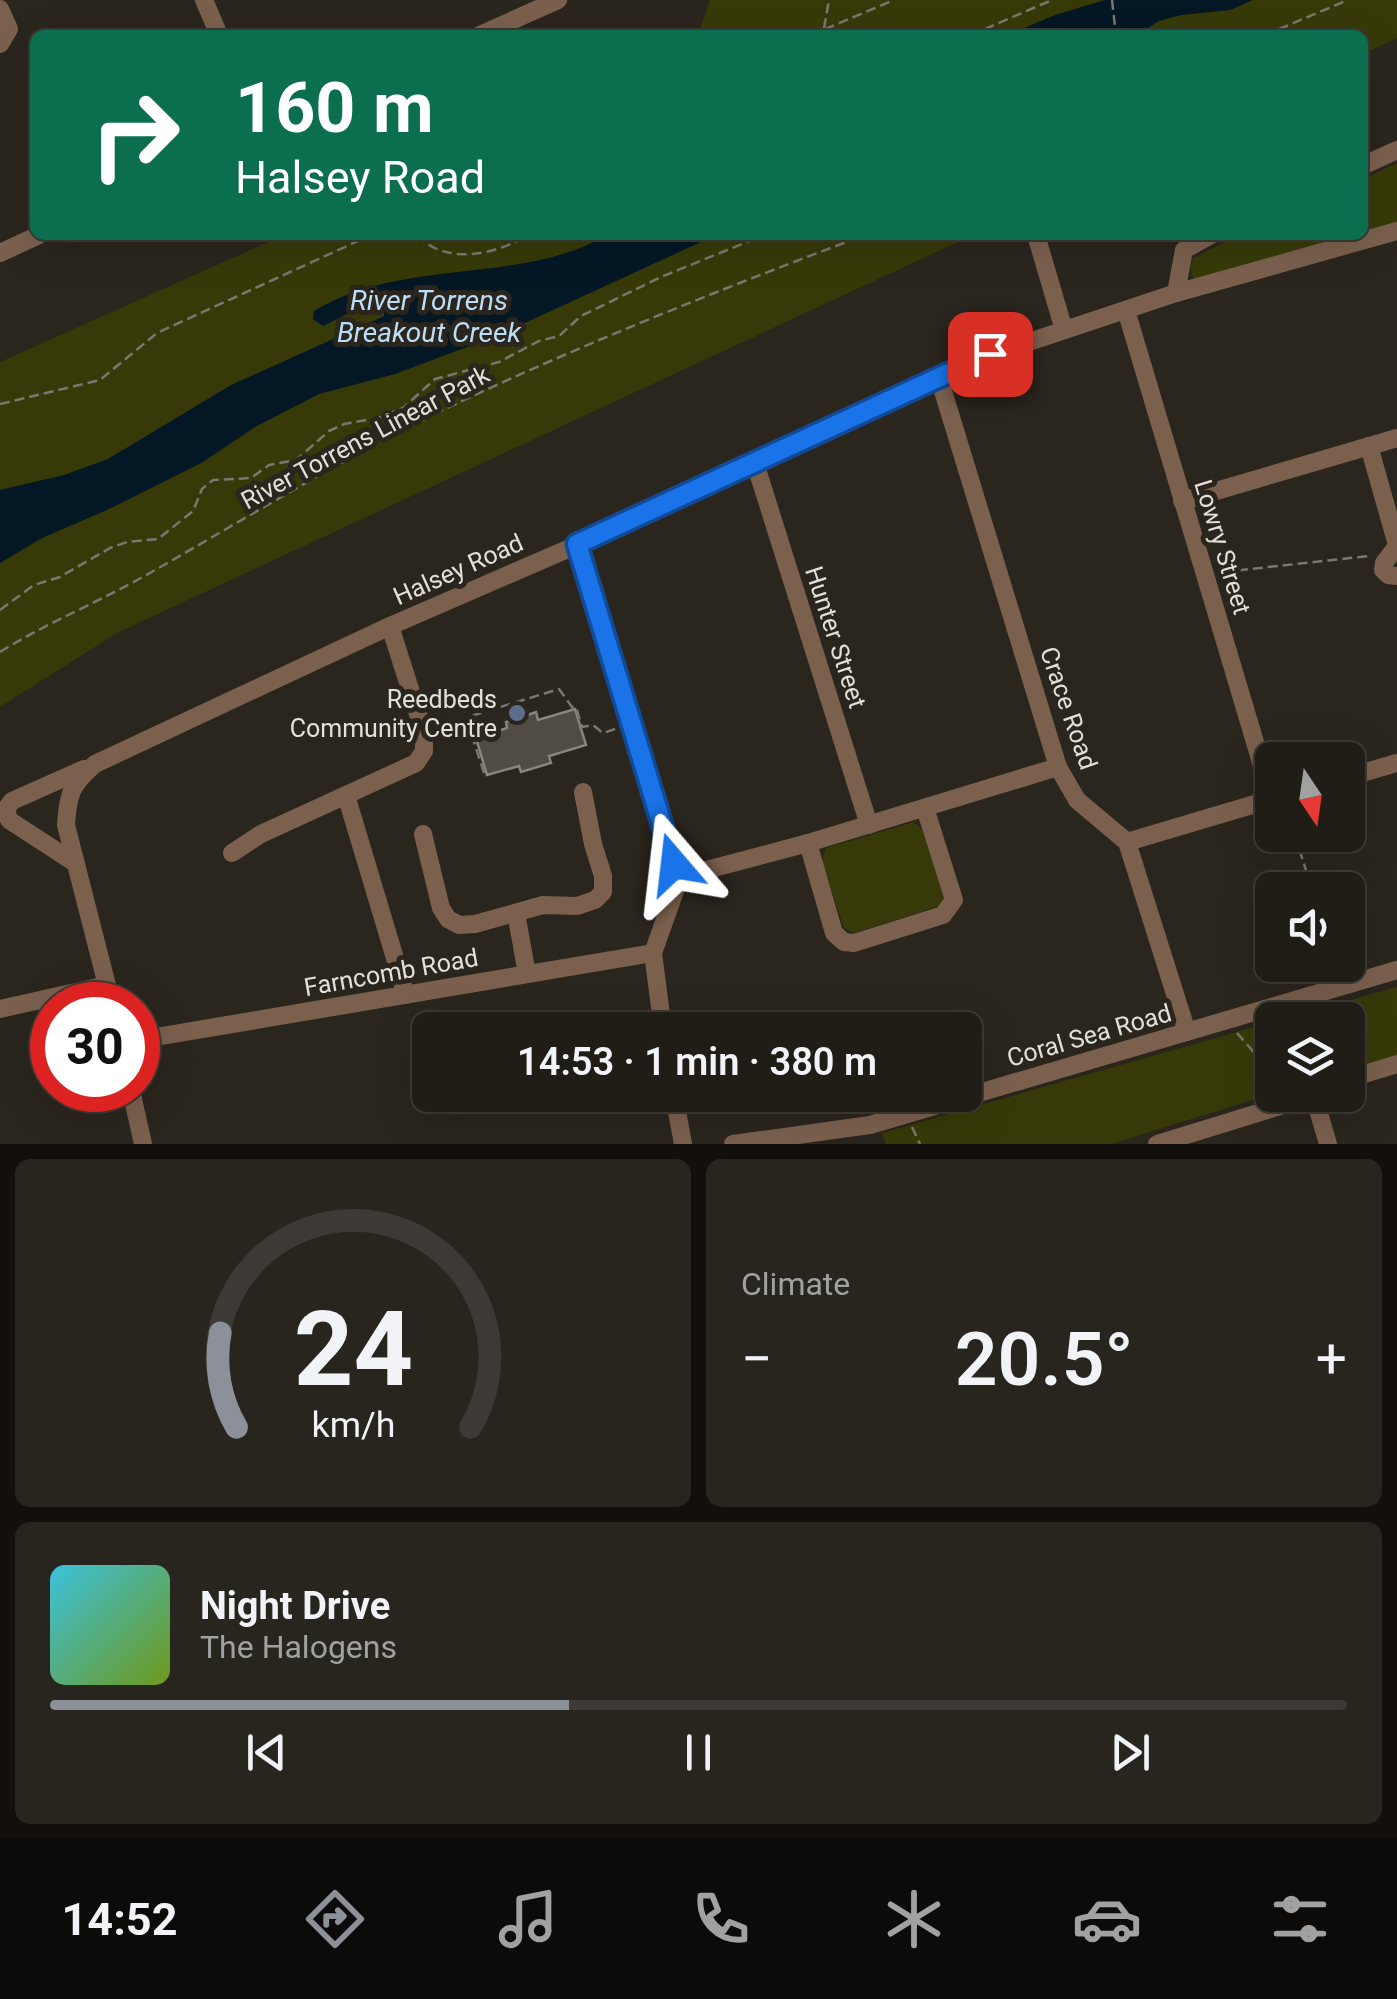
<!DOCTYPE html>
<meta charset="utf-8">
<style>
body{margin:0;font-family:Roboto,sans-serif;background:#28251f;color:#f1f3f6;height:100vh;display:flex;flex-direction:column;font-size:38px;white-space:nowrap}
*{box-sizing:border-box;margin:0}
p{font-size:32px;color:#a2a1a1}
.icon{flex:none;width:55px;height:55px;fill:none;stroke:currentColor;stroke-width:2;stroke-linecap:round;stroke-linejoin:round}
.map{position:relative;height:1144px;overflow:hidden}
.details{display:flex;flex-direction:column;gap:15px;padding:15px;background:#120f0c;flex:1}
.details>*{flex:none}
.banner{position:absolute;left:30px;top:30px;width:1338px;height:210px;border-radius:15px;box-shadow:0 10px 40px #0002,0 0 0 2px #3d3a35;background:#0b6e4f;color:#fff;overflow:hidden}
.needle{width:65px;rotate:167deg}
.tools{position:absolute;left:1255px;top:742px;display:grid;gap:20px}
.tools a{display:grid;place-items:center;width:110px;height:110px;border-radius:15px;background:#201c16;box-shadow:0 10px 40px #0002,0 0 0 2px #3d3a35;font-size:50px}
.speed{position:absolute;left:30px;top:982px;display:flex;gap:20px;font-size:50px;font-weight:700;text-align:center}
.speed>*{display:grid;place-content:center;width:130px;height:130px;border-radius:50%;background:#201c16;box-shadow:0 10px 40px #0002,0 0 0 2px #3d3a35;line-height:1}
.speed .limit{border:15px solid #d22;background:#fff;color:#111}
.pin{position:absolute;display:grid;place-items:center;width:85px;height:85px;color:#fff;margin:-42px;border-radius:20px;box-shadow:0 5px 15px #0006}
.me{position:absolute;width:110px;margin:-55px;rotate:343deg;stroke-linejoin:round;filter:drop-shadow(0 0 8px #0008)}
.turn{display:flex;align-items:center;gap:35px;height:210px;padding:0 40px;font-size:45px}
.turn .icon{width:130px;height:130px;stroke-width:2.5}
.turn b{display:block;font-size:70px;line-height:85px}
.big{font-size:75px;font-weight:600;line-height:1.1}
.details .card{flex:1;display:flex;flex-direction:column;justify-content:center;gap:15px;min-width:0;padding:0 35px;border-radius:15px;background:#28251f}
.details .dial{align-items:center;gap:0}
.dial svg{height:260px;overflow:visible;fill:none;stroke:#3d3a35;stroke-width:7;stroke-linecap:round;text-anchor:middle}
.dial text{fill:#f1f3f6;stroke:none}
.song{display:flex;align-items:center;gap:30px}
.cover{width:120px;height:120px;border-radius:15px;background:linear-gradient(135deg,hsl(190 70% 55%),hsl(80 70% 35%))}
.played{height:10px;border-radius:5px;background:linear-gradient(90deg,#8c9099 40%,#3d3a35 40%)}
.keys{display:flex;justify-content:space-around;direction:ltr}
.heat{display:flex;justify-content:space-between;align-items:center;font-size:55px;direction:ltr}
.details .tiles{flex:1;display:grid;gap:15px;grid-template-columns:1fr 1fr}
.card:last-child{grid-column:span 2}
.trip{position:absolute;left:412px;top:1012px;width:570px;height:100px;border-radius:15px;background:#201c16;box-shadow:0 10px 40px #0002,0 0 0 2px #3d3a35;font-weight:600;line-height:100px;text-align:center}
.menu{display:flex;height:160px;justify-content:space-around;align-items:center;background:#0d0b09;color:#a2a1a1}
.menu .icon{width:70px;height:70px}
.menu .selected{color:#8c9099}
.menu b{font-size:45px;color:#f1f3f6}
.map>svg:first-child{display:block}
.green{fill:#373a08}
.water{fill:#031725}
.building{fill:#514c43;stroke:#8b857b;stroke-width:2.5}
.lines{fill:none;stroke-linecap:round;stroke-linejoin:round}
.path{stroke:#7b7770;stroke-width:2.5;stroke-dasharray:10 5;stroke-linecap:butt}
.minor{stroke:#7b604e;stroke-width:18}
.route-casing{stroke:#114b97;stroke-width:25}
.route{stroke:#1a73e8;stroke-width:18}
.service-dot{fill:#5c6f8a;stroke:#2a251d;stroke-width:4}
.labels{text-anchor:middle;stroke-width:10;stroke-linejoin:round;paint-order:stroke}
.street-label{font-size:25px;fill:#e3e0db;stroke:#2a251d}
.poi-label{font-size:25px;fill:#e3e0db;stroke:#2a251d;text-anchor:end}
.water-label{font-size:28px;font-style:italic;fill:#bcddf8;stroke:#2a251d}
</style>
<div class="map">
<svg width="1397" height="1144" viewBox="0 0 1397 1144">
<rect width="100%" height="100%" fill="#2a251d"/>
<!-- green -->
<g class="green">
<polygon points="710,0 1397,0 1397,38 1363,54 1362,35 698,35"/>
<polygon points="1397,163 1397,226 1194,280 1190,268 1193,258 1239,235 1362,235 1363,179"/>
<polygon points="284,235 973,235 117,633 0,707 0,362"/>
<polygon points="914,822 922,830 945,901 939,906 854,933 844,928 822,861 826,848"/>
<polygon points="1397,987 1397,1055 1348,1070 1348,1020 1279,1020"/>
<polygon points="1272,1022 1272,1094 1111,1144 886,1144 882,1133"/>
</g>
<!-- water -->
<g class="water">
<polygon points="1105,0 1253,0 1230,10 1181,15 1159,21 1137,35 1008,35 1055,15"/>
<path d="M607 235H716L499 335 395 374 319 394 255 427 203 462 107 510 42 538 0 563V490L64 475 108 459 231 385 384 316 385 304 375 300 323 326 313 319 314 311C405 256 519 286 607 235Z"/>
</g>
<!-- building -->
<polygon class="building" points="575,709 586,745 549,756 551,763 521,772 519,766 487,775 476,738 507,728 506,722 536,712 538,720"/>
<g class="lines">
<!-- path -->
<g class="path">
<polyline points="1112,0 1116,35"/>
<polyline points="824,28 829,0"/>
<polyline points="811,35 894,0"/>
<polyline points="971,35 1052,0"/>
<polyline points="1265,35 1348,0"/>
<path d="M417 235C446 266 495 255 528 235"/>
<polyline points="0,404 100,380 157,333 371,235"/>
<polyline points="1223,572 1369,556"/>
<polyline points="0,610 34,585 60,577 110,548 127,542 158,539 193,511 202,489 213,480 251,478 269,465 296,460 329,431 344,424 378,418 403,408 435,379 499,362 539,341 559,336 581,316 661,277 764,235"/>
<path d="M0 652C45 624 94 604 141 578 242 521 341 459 445 409 582 344 724 288 865 235"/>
<polyline points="484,773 472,736 471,716 559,689 572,707 576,707 582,727 593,725 603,733 615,729"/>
<polyline points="1295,835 1312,890"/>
<polyline points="1339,1002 1343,1020"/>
<polyline points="1237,1033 1272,1073"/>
<polyline points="1348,1036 1354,1060"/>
<polyline points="912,1127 920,1144"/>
</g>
<!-- minor -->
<g class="minor">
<polyline points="204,0 219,35"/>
<polyline points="0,9 9,29 0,44"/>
<polyline points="480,35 558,0"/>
<polyline points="1362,166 1397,150"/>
<polyline points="1036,235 1064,330"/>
<polyline points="0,253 39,235"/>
<polyline points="1176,293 1184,250 1211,235"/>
<polyline points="1126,310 1272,799"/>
<polyline points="939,378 1058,767 1077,800 1127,842 1187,1032"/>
<polyline points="1369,446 1397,545"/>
<polyline points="755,463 869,825"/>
<polyline points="1182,501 1397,438"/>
<polyline points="577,545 680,877 653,953 663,1030"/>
<polyline points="1397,546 1384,563 1383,570 1388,575 1397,576"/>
<polyline points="1348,777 1397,763"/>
<polyline points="346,795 406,995"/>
<polyline points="423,834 441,908 448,919 459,925 475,924 543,905 577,906 595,900 603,892 603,876 593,844 583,792"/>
<polyline points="1127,842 1272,799"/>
<polyline points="808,843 834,933 844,942 854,943 943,915 954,900 925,808"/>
<polyline points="232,853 261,834 416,763 424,751 424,733 390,626"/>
<polyline points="75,863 9,820 6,809 12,801 84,769"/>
<polyline points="680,877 808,843 1058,767"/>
<polyline points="516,913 527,974"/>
<path d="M112 1005 66 825C68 793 71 785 95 764L390 626 577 545 990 355 1176 293 1397 231"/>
<polyline points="0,1009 107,985"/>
<polyline points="138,1040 653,953"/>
<polyline points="1348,1079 1397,1064"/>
<polyline points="131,1090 143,1144"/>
<polyline points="674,1095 683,1144"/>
<polyline points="1314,1096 1328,1144"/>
<polyline points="733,1144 870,1125 1397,970"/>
<polyline points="1157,1144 1316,1095"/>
</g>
</g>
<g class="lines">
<!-- route casing -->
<g class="route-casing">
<polyline id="route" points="674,864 577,544 990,354"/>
</g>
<!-- route -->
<use href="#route" class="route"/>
</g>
<!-- markers -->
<circle class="service-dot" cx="517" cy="713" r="10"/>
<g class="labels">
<!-- street labels -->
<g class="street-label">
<text transform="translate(365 437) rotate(-28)" y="9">River Torrens Linear Park</text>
<text transform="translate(1223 547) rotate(73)" y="9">Lowry Street</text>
<text transform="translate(458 569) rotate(-24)" y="9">Halsey Road</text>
<text transform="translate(836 637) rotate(72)" y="9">Hunter Street</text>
<text transform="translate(1069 708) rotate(71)" y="9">Crace Road</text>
<text transform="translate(391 972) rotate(-10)" y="9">Farncomb Road</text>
<text transform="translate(1089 1035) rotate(-16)" y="9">Coral Sea Road</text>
</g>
<!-- poi labels -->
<g class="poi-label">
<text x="497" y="708">Reedbeds<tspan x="497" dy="29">Community Centre</tspan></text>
</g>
<!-- water labels -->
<g class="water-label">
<text x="429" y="310">River Torrens<tspan x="429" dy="32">Breakout Creek</tspan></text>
</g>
</g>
</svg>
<div class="tools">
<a><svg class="needle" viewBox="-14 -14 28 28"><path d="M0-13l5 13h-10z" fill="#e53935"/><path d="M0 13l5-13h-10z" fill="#a2a1a1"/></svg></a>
<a><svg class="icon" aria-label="sound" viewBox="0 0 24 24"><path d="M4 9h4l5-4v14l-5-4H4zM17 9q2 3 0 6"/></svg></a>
<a><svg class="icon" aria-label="layers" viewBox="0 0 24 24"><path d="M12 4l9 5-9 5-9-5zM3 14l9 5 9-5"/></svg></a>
</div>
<div class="speed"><div class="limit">30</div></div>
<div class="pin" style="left:990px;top:354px;background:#d93025"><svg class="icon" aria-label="arrive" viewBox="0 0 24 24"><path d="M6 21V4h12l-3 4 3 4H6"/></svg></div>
<svg class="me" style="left:674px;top:864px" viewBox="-20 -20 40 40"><path d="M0-17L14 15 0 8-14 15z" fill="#1a73e8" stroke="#fff" stroke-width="4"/></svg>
<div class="trip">14:53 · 1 min · 380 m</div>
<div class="banner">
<div class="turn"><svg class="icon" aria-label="right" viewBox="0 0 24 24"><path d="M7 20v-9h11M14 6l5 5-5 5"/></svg><div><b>160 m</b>Halsey Road</div></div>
</div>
</div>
<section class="details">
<div class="tiles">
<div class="card dial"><svg viewBox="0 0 100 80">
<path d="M14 69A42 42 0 1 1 86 69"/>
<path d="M14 69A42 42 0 0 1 9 40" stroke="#8c9099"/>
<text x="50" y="56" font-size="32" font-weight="700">24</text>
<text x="50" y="72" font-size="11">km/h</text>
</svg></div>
<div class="card"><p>Climate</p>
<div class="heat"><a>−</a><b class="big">20.5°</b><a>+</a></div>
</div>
<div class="card">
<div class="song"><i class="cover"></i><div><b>Night Drive</b><p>The Halogens</p></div></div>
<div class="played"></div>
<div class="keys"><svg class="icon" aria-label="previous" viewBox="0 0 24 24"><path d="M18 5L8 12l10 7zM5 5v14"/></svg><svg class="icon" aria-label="pause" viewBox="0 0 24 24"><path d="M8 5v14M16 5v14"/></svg><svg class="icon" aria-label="next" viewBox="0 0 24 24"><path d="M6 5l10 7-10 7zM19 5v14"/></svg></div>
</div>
</div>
</section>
<nav class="menu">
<b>14:52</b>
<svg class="icon selected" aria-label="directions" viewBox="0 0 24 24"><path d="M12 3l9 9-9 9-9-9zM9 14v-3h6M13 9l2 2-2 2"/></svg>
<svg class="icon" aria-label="music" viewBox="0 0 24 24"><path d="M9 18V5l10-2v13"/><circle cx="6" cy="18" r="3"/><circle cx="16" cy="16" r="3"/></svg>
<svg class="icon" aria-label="phone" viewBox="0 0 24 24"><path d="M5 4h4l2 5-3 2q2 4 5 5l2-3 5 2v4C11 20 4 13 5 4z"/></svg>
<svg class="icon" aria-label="climate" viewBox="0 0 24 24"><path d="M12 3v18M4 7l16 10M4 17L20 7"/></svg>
<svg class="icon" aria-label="car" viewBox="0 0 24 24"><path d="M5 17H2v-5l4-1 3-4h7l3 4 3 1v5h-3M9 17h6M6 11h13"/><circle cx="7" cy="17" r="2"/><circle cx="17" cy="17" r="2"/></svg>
<svg class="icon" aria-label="filters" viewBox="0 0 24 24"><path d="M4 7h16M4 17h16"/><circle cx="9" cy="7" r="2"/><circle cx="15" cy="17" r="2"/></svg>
</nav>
